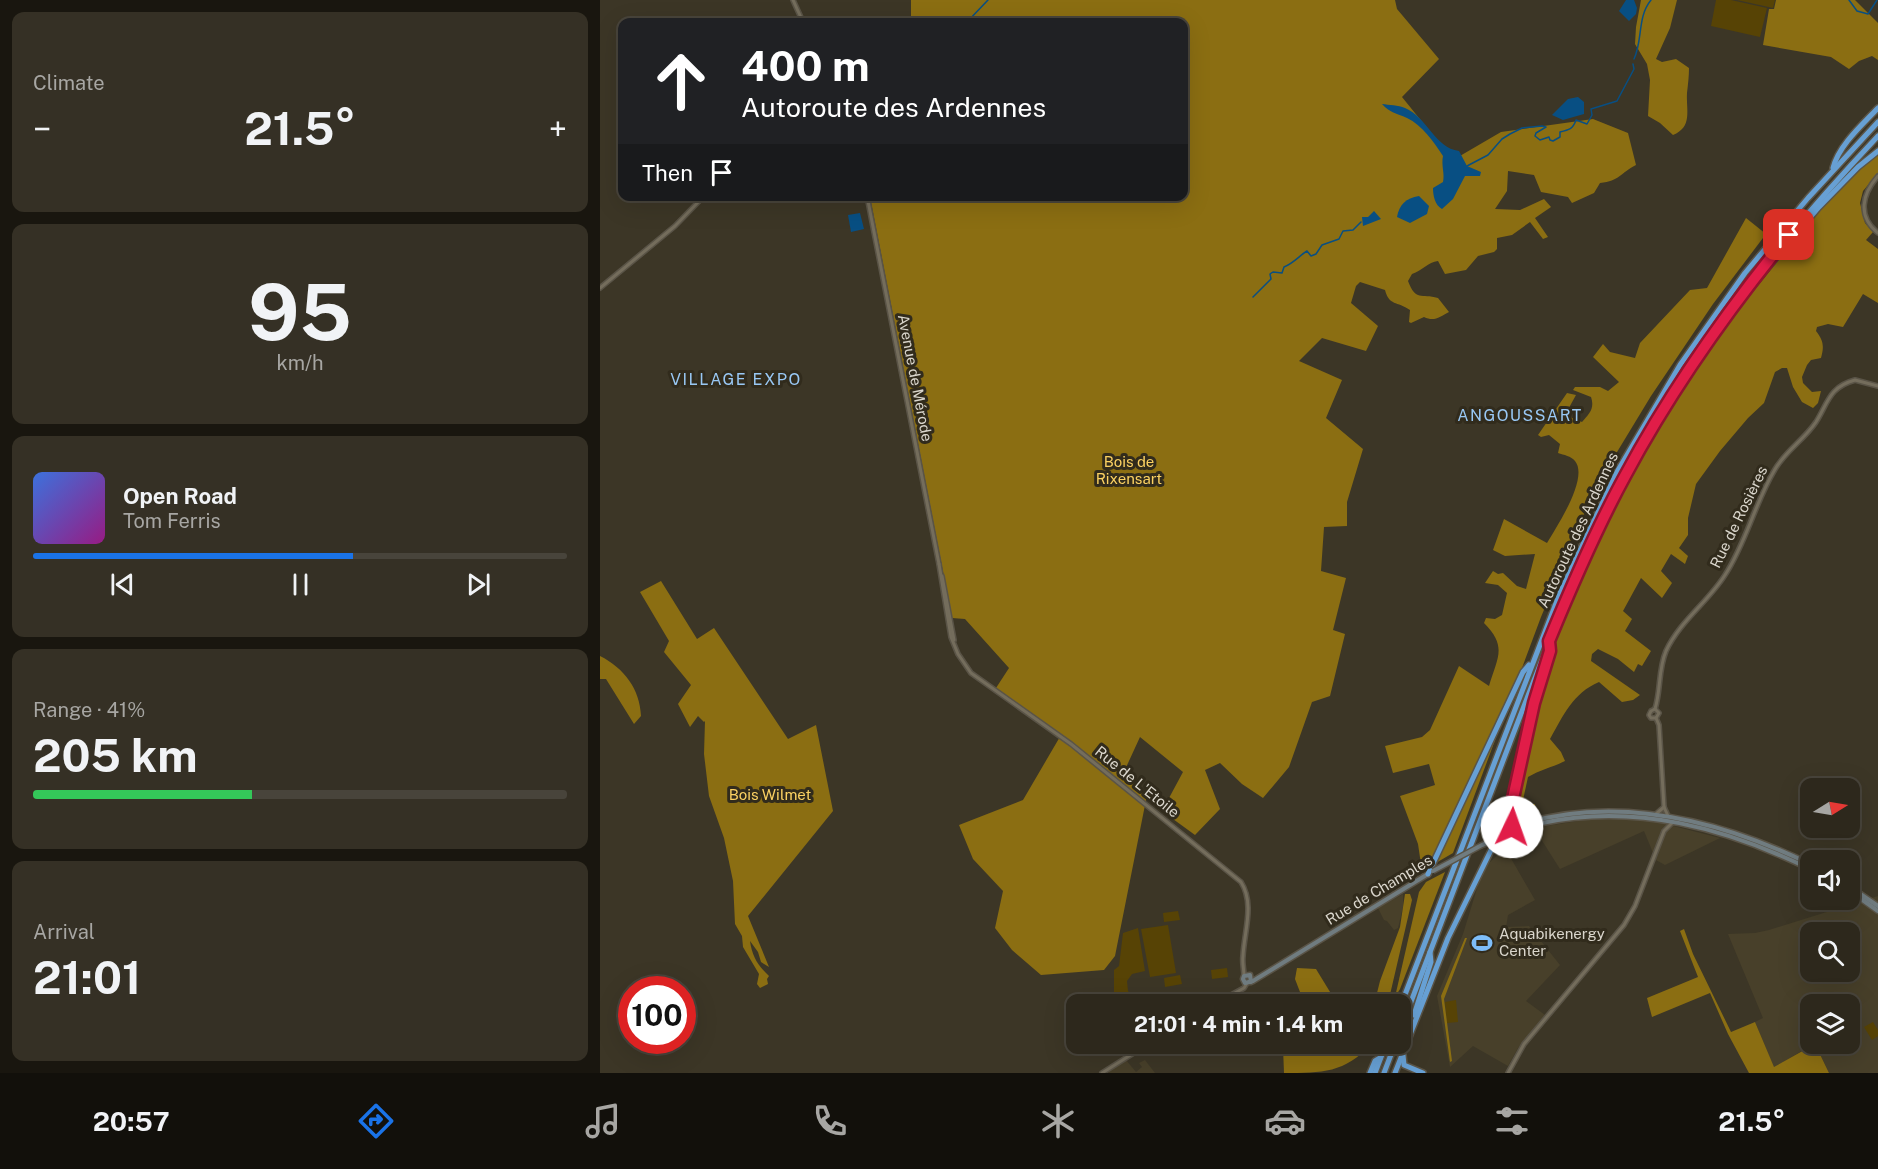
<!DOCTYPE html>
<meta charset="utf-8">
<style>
body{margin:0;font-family:"Public Sans",sans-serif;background:#353025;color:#f1f3f6;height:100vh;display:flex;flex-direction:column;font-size:22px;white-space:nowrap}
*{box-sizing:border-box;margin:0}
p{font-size:20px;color:#a7a6a3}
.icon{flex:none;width:33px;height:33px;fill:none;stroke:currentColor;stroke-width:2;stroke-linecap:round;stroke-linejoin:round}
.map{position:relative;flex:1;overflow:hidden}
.drawer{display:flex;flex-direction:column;gap:12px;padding:12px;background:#19160f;width:600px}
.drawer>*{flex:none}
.banner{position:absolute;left:18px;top:18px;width:570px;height:183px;border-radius:12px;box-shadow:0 6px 24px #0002,0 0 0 2px #48443b;background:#202124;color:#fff;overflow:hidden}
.needle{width:39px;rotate:79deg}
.fabs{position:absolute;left:1200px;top:778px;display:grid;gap:12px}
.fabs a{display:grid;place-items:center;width:60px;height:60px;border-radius:12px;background:#2d281c;box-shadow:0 6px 24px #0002,0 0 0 2px #48443b;font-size:30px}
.speed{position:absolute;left:18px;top:976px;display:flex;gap:12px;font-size:30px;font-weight:700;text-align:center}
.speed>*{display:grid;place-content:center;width:78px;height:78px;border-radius:50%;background:#2d281c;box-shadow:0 6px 24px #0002,0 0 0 2px #48443b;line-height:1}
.speed .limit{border:9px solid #d22;background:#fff;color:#111}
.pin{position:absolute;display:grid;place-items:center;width:51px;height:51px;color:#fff;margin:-26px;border-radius:12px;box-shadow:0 3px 9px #0006}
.me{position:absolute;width:66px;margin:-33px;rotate:3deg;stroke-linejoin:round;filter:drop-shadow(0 0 4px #0008)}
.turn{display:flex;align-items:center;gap:21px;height:126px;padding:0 24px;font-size:27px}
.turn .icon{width:78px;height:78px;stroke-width:2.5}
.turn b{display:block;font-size:42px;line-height:51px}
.then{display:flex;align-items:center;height:57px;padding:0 24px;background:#0003;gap:12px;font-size:22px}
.big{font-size:45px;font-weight:700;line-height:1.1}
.drawer .widget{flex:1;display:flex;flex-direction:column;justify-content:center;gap:9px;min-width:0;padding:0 21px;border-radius:12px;background:#353025}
.drawer .dial{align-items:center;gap:0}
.dial b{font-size:78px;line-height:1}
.song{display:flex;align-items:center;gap:18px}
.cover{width:72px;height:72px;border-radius:9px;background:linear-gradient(135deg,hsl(220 70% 55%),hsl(310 70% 35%))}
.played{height:6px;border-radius:3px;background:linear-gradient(90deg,#1a73e8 60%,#48443b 60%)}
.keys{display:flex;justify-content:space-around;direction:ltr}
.heat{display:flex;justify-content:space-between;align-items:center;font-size:33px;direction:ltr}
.charge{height:9px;border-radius:4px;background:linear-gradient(90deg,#34c759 41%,#48443b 0)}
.trip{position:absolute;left:466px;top:994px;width:345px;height:60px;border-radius:12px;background:#2d281c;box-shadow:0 6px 24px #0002,0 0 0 2px #48443b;font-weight:700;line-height:60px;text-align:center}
.menu{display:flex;height:96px;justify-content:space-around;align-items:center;background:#12100b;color:#a7a6a3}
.menu .icon{width:42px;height:42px}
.menu .active{color:#1a73e8}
.menu b{font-size:27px;color:#f1f3f6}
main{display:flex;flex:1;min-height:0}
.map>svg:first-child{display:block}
.built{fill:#48402a;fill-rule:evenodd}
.green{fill:#574305}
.forest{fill:#8b6e12}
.water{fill:#084f83}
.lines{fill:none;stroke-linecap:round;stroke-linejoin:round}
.stream{stroke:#084f83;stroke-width:1.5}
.tertiary-casing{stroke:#5a5447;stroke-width:6}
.secondary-casing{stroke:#5a5447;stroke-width:7}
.motorway-casing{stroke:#5a5447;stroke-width:8}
.tertiary{stroke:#746d5c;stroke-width:3}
.secondary{stroke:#707c80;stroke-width:4}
.motorway{stroke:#67a0d4;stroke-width:5}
.secondary-bridge-casing{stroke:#5a5447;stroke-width:7;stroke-linecap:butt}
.secondary-bridge{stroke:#707c80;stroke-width:4}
.route-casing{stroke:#92132f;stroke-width:15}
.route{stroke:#e11d48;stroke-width:10}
.labels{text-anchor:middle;stroke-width:6;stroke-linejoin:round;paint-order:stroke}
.street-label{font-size:15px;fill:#dad6cc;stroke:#312b1c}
.park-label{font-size:15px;fill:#fbd162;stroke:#312b1c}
.poi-label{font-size:15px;fill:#dad6cc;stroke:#312b1c;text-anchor:start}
.neighbourhood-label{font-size:16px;letter-spacing:1.5px;fill:#99c8f4;stroke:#312b1c}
</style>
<main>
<section class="drawer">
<div class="widget"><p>Climate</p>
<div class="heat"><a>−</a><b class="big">21.5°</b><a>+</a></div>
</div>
<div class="widget dial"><b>95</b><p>km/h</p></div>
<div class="widget">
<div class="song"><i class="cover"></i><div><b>Open Road</b><p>Tom Ferris</p></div></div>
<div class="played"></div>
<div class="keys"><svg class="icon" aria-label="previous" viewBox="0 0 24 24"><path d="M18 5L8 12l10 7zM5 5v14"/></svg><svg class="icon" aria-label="pause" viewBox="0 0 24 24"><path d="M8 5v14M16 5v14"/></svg><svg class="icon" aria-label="next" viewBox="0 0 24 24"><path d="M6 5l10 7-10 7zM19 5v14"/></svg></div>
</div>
<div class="widget"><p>Range · 41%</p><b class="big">205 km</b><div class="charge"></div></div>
<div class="widget"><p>Arrival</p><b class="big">21:01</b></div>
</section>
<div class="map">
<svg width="1278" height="1073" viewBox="0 0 1278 1073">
<rect width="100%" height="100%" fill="#3c3626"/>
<!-- built -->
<g class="built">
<polygon points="1022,818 1058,822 1120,838 1065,865 1056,860 1044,831 960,869 934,828 990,819"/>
<polygon points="905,848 935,900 908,915 906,927 929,926 960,965 926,1001 945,1015 918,1048 908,1066 873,1046 850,1067 837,996 863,934 879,882 889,863"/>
<polygon points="803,894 803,907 798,928 794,930 787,921 784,920 778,908"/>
<path d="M1278 896V1073H1229L1215 1044H1250V1005H1210V1044H1213L1174 1068 1155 1022 1163 1018 1128 934 1155 933 1169 930ZM1210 933H1250V972H1210Z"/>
<polygon points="526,1060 536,1072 542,1067 539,1063 545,1060 555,1073 509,1073 508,1071"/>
</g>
<!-- green -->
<g class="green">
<polygon points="1116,0 1131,0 1167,8 1160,37 1111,26"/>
<polygon points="1137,0 1175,0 1173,8"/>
<polygon points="578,911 580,920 564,922 563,913"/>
<polygon points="568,925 576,973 550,977 541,929"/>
<polygon points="538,928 545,971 532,974 527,981 528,991 534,998 547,997 548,1005 514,1005 514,970 519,966 523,933"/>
<polygon points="627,968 628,977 612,979 611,970"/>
<polygon points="580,975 582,984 565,987 564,978"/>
<polygon points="856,1000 858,1022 847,1023 845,1002"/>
<polygon points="1273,1022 1278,1030 1278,1036 1272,1040 1264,1027"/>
</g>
<!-- forest -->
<g class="forest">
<path d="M311 0H795L797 9 839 59 802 97 853 160 901 132 993 119 1028 133 1036 165C1020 173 1020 181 1000 183L994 193 972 203 968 197 941 192 934 175 908 171 907 191 895 209 920 210 944 199 951 207 935 218 948 237 943 239 930 222 912 235 897 238V249L894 252 878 256 866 270 845 274 838 261C828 262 822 271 812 274L808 281C816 302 821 293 838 298L849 312C840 317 834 322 824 317L811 323 809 322 810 310C797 301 789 306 785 290L760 282 756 286 751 303 778 326 766 351 722 338 699 361 742 380 726 418 763 449 747 502V526L724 527 721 571 746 578 733 630 745 634 730 696 712 702 689 767 663 798 642 784 620 763 605 770 620 809 595 835 562 811 583 772 540 737 523 774 547 795 515 956 504 970 441 975 412 950 395 928 403 891 373 859 359 825 423 800 461 735 396 688 409 668 365 619 352 618 270 197 584 196V22H313L311 21Z"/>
<path d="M1041 0H1077L1070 28 1056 59 1062 62 1076 59 1089 68C1089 76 1088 84 1087 93 1086 110 1093 127 1073 135L1060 123 1048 116 1050 80 1047 64 1035 44 1036 27Z"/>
<polygon points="1176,0 1255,0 1278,23 1278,60 1272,56 1259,61 1249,69 1231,57 1163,45 1169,9 1174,9"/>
<path d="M1278 154V173L1263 191 1260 203 1265 223 1273 232 1266 240 1278 249V303L1263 294 1243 327 1228 324 1217 327 1216 331C1224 341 1224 347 1221 358L1211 360 1207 365 1202 377 1203 383 1212 392 1221 391 1218 403 1213 408 1202 402 1193 387 1187 368H1182L1175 372 1164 403 1148 418 1120 451 1096 484 1088 518V535L1079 548 1088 556 1085 564 1071 554 1061 571 1072 583 1062 598 1041 578 1023 611 1032 619 1025 631 1051 651 1042 666 1038 664 1034 672 1018 659 998 649 992 654 991 661 1040 695 1033 700 1022 702 999 682C973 693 963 716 950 739L961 752 965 761C953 767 940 770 928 777L923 800 930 804H935V811L918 819 915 816 914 810 932 720 947 663 969 606 1026 480 1102 355 1229 198 1258 170Z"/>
<path d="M1146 218 1166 234 1113 304 1051 396 994 490 941 617 853 853 822 871 818 844 800 796 835 785 829 764 793 773 785 746 822 737 830 730 859 666 889 686C897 658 908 647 884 623L886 618 895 619 902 615 907 593 898 585 885 583 893 571 898 574 903 573 917 586 926 589 935 554 905 556 893 550 904 519 947 543C957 526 989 478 975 461 971 456 964 455 958 453L960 444 949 435 941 437 938 435 967 393 976 395 965 415 982 422C989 414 995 409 991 397L973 390 975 387H1000L1008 391 1019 382 993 357 1003 344 1010 352 1035 358 1040 343 1090 290 1107 288Z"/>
<path d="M61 581 97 639 114 628 188 739 216 725 233 811 148 916 169 967 161 962 158 952 150 941C152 956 158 966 169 976L167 979 168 984 160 988 157 984 159 974 143 947 142 936 135 924 133 881 124 838 109 796 104 754 105 721 104 722 98 716 90 727 78 704 91 685 64 652 69 641 40 592Z"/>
<path d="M0 656C24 668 40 689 41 716L34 724 6 679H0Z"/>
<polygon points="845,872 800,989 795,997 819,892 826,882"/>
<polygon points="805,894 810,894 812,900 789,999 787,1005 774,1005 780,981 800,927"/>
<polygon points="1084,929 1093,954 1131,1032 1155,1022 1174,1067 1215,1044 1229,1073 1149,1073 1128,1034 1110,993 1052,1017 1047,998 1098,977 1080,931"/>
<polygon points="865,938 867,938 844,999 852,1061 850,1062 841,996"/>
<polygon points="697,968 716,969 738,1005 705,1005 695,979"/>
<path d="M687 1044H771C745 1073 722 1073 684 1073L683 1047Z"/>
</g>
<!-- water -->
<g class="water">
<polygon points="1026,0 1034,0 1037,8 1036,14 1029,21 1019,11"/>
<polygon points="978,97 984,102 984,114 963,120 952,115 968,99"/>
<path d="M782 104C789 105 798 105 805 108 827 117 835 148 859 151L867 166 881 172 880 176H865L853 199 842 209C835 205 833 196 833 188L843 182C845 173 841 166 843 156 834 142 822 125 807 118 796 113 790 113 782 104Z"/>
<path d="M819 196 829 206 827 214 810 223 797 217C799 205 806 198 819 196Z"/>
<polygon points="774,211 781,219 763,226 762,217 768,217"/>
<polygon points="260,213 264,229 251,232 248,215"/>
</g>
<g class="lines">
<!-- stream -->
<g class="stream">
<polyline points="1249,0 1257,11 1268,14 1277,0"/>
<polyline points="367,22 388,0"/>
<path d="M1034 59C1043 40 1037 17 1051 0"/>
<path d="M867 166 888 155 902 139 910 134 922 128 942 126 946 127 936 133 935 136 940 140 949 137 950 140 953 141 960 137V132C969 130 973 129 976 120L987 124 992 115 991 109 1017 101 1034 69 1033 64"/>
<path d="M653 297 671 279 670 274 673 272 682 273 684 267C694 263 699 256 707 251L711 256 716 254 722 245 739 239 743 231 753 230 761 222"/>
</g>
<!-- tertiary casing -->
<g class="tertiary-casing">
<g id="tertiary">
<polyline points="193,0 203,22"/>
<path d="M1278 176C1262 194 1257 216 1278 233"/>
<polyline points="267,196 339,564"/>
<polyline points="0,288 75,226 104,196"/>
<path d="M339 564 351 637 358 654 371 673 471 744 641 882C655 904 644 932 643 956 642 963 644 969 644 976"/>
<polyline points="342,576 354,640"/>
<path d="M1055 709C1061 690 1058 670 1066 651 1080 621 1108 602 1125 575 1146 543 1155 503 1174 471 1184 452 1204 440 1216 422 1228 403 1229 387 1255 380L1278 386"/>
<polyline points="1055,709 1059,713 1056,718 1059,725 1064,807 1068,816"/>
<polyline points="1055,709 1051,711 1049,715 1051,718 1056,718"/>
<polyline points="1056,814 1064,807"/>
<polyline points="613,1005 644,988 647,983"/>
<polyline points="502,1073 548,1044"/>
<polyline points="908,1073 924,1044 1024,925 1035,906 1064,831 1073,822"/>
</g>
</g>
<!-- secondary casing -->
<g class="secondary-casing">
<g id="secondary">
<path d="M896 838 909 831 912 827C1013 793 1117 819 1210 864"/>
<polyline points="885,843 912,827"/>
<path d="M882 845C902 838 921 828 942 823 1035 803 1126 828 1210 869"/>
<polyline points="1250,887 1278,906"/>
<polyline points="1250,891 1278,911"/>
<polyline points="651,982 650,975 644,976 643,979 645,983 653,981 828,874"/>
</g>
</g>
<!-- motorway casing -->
<g class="motorway-casing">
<g id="motorway">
<path d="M1233 168C1239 145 1262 125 1278 108"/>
<polyline points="1161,271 1167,268 1219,207 1258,167 1278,151"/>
<polyline points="911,817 917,823 922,823"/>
<polyline points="912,827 910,812 934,703 950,651 949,642"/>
<polyline points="828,874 923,672 929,665"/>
<polyline points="801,1005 960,593 1017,472 1080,365 1145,273 1208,198 1278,122"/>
<polyline points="814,1015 831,962 830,952"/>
<path d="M801 1028C837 934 873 839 909 745 944 654 978 563 1024 477 1092 350 1180 240 1278 136"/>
<polyline points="803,1055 804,1065 823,1073"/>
<polyline points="770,1073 775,1061 780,1058"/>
<polyline points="775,1073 786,1044"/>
<polyline points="784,1073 795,1044"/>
<polyline points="795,1073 848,938 896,840"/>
</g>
</g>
<!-- tertiary -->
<use href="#tertiary" class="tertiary"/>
<!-- secondary -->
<use href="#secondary" class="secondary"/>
<!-- motorway -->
<use href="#motorway" class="motorway"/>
<!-- secondary-bridge casing -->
<g class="secondary-bridge-casing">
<polyline id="secondary-bridge" points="833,871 882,845"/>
</g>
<!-- secondary-bridge -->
<use href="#secondary-bridge" class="secondary-bridge"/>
</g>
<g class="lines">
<!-- route casing -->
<g class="route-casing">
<path id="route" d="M912 827 910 812 934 703 950 651 949 641C972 585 996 529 1025 476 1071 390 1127 311 1189 235"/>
</g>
<!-- route -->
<use href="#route" class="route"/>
</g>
<!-- icons -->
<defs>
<g id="stadium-bare" transform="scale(1.62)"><path d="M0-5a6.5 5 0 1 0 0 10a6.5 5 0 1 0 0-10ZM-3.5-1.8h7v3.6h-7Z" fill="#7ebef9" stroke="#312b1c" stroke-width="2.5" paint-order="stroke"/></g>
</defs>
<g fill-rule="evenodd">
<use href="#stadium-bare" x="882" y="943"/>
</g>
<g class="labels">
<!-- street labels -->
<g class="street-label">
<text transform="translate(315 378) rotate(79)" y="5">Avenue de Mérode</text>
<text transform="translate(1139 517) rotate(-64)" y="5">Rue de Rosières</text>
<text transform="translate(978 530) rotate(-65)" y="5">Autoroute des Ardennes</text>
<text transform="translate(537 782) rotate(39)" y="5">Rue de L'Etoile</text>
<text transform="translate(779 890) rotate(-31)" y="5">Rue de Champles</text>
</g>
<!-- park labels -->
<g class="park-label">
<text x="529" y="467">Bois de<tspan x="529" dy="17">Rixensart</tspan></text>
<text x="170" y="800">Bois Wilmet</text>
</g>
<!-- poi labels -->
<g class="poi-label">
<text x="899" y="939">Aquabikenergy<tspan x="899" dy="17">Center</tspan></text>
</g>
<!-- neighbourhood labels -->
<g class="neighbourhood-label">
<text x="136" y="385">VILLAGE EXPO</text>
<text x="920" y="421">ANGOUSSART</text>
</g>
</g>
</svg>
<div class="fabs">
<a><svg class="needle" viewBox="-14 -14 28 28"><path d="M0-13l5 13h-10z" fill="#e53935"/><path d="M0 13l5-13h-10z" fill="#a7a6a3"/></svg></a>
<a><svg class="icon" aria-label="sound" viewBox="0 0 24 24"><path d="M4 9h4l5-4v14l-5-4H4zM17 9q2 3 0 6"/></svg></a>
<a><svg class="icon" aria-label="search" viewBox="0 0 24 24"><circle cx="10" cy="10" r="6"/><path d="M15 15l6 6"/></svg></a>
<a><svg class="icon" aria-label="layers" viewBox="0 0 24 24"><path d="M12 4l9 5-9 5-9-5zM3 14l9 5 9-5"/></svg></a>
</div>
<div class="speed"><div class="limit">100</div></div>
<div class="pin" style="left:1189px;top:235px;background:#d93025"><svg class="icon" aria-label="arrive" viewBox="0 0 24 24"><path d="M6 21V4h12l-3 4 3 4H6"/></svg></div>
<svg class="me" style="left:912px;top:827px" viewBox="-20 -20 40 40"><circle r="19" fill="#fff"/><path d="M0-13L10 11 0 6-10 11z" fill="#e11d48"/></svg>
<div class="trip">21:01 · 4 min · 1.4 km</div>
<div class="banner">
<div class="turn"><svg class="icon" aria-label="ahead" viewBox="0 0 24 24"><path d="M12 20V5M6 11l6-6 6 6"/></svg><div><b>400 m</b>Autoroute des Ardennes</div></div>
<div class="then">Then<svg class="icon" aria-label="arrive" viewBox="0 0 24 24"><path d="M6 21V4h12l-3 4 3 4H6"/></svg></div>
</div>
</div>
</main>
<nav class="menu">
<b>20:57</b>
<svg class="icon active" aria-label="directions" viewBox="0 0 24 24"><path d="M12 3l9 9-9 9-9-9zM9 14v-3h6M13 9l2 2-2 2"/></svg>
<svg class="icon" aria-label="music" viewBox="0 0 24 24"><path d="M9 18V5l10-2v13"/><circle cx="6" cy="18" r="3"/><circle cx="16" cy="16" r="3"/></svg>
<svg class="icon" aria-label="phone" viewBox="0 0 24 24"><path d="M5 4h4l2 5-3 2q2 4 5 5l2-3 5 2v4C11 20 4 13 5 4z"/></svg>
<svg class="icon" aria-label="climate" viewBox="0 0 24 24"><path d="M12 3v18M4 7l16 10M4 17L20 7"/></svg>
<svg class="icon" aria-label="car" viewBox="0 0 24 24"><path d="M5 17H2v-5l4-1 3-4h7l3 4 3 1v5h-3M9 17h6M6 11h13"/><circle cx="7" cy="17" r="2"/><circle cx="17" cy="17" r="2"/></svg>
<svg class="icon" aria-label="filters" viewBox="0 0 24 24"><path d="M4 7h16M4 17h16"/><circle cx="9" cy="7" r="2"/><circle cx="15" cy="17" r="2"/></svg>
<b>21.5°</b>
</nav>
